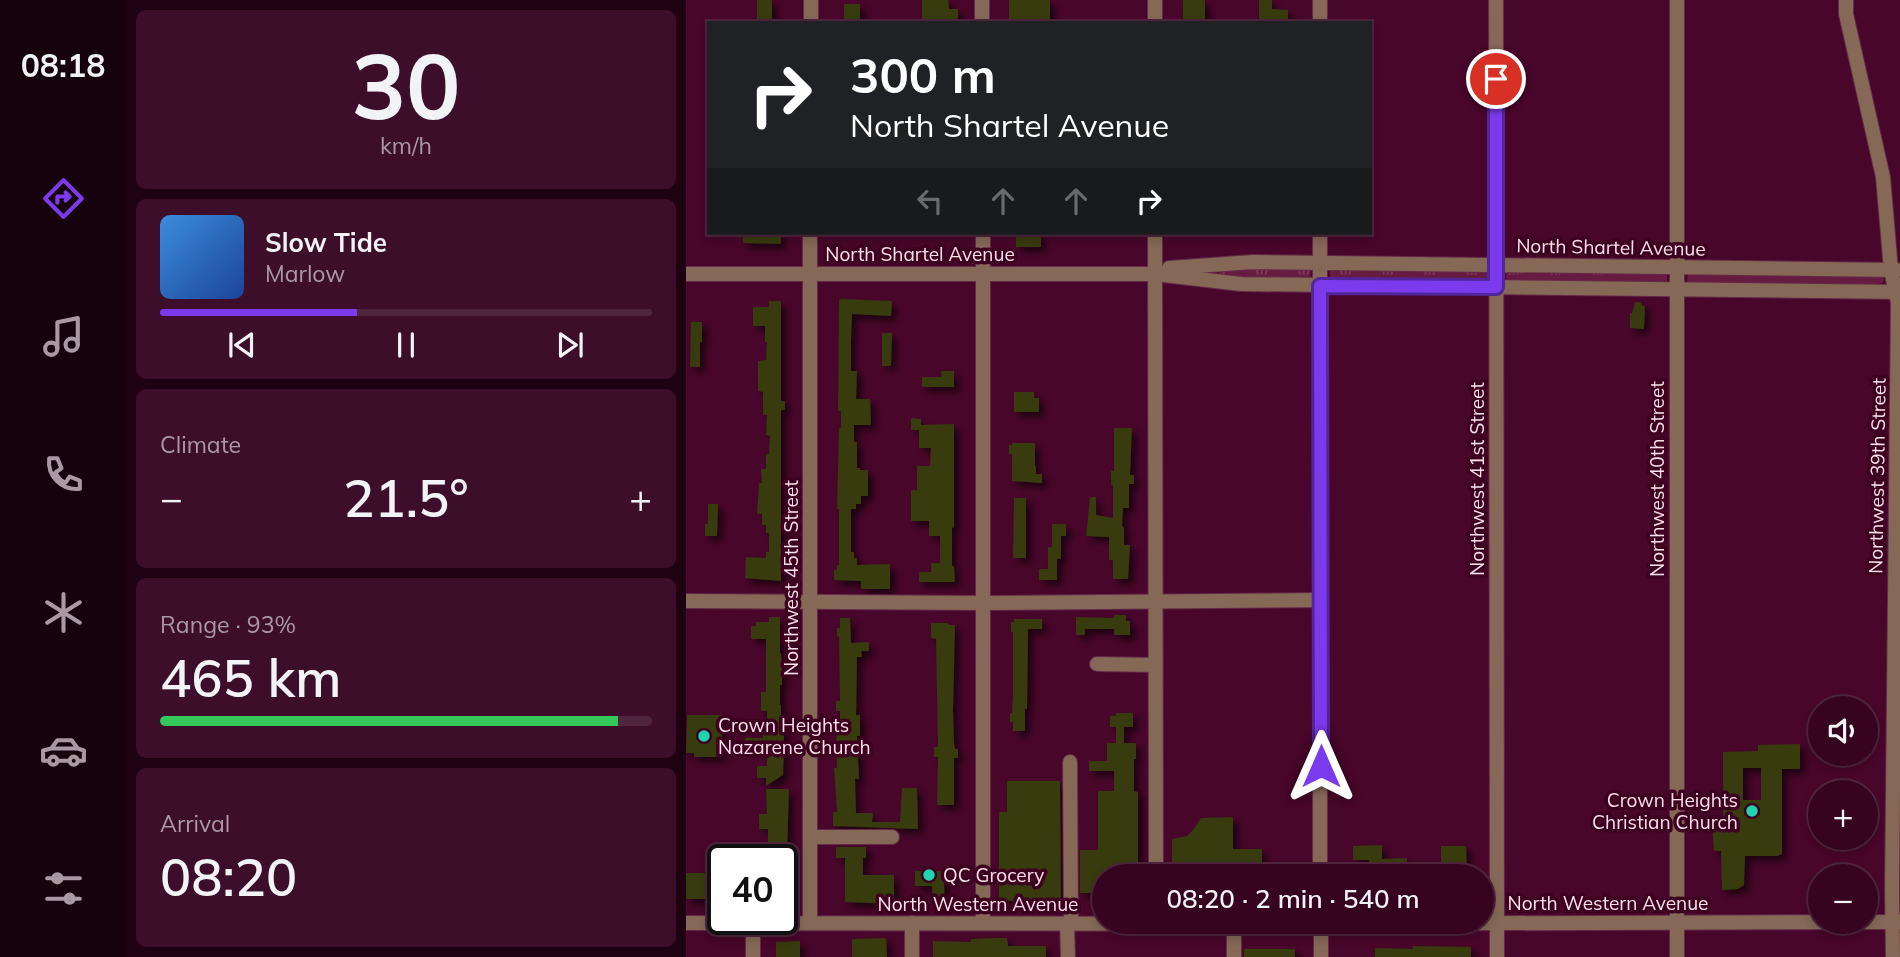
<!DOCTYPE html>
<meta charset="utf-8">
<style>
body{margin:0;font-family:Mulish,sans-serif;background:#3d0e29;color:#f1f3f6;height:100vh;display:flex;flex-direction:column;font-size:26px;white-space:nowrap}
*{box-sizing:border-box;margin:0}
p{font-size:23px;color:#aa98a5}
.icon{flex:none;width:38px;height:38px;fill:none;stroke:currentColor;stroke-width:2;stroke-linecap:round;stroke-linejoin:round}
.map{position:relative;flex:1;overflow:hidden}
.drawer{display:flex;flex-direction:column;gap:10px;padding:10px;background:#1e0212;width:560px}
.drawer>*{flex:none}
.hud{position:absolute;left:21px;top:21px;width:665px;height:214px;border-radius:0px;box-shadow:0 4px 10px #0003,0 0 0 2px #50253e;background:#202124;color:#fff;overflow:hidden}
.tools{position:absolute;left:1122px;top:696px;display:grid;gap:14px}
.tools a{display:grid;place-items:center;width:70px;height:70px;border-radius:50%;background:#360420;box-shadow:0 4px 10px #0003,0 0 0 2px #50253e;font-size:35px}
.speed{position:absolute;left:21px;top:844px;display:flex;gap:14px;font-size:35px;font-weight:700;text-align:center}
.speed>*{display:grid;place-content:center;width:91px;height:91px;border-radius:50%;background:#360420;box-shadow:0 4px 10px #0003,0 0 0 2px #50253e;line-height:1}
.speed .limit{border:4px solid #111;border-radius:10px;background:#fff;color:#111}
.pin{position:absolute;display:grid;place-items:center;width:60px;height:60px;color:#fff;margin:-30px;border:4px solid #fff;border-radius:50%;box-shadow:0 2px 7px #0007}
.me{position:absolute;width:77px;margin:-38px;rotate:0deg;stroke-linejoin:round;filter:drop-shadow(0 0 5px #0008)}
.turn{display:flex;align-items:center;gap:24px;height:147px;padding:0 28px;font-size:32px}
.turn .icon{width:91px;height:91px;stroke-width:2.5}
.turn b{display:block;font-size:49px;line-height:60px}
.lanes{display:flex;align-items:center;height:66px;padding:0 28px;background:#0003;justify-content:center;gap:35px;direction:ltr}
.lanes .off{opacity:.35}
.big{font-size:52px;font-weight:600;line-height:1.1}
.drawer .widget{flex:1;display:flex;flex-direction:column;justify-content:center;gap:10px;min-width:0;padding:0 24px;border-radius:10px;background:#3d0e29}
.drawer .dial{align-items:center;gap:0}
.dial b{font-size:91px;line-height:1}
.song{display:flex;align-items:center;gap:21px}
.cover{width:84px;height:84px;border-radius:10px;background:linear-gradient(135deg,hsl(210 70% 55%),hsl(220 70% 35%))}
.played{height:7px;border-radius:4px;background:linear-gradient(90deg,#7c3aed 40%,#50253e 40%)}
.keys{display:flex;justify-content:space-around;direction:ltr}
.heat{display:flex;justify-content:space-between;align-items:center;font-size:38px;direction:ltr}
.charge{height:10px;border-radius:5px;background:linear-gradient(90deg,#34c759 93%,#50253e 0)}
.trip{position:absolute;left:406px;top:864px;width:402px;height:70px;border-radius:35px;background:#360420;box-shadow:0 4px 10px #0003,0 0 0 2px #50253e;font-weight:600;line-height:70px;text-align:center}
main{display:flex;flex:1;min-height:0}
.tabs{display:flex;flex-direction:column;width:126px;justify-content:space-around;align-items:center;background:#16020d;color:#aa98a5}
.tabs .icon{width:49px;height:49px}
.tabs .current{color:#7c3aed}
.tabs b{font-size:32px;color:#f1f3f6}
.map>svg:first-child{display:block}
.grass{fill:url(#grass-tufts)}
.building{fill:#373a11;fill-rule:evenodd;filter:url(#shadow)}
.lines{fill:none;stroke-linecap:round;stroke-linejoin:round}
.minor-casing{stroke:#642949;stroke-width:16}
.minor{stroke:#856856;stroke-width:14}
.route-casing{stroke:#51269a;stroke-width:18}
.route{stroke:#7c3aed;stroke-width:12}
.poi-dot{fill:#1fd5b0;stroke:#3d0020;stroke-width:2.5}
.labels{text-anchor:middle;stroke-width:7;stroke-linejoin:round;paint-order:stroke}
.street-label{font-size:19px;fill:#fae0e9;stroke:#3d0020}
.poi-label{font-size:19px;fill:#fae0e9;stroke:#3d0020;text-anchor:start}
</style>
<main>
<nav class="tabs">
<b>08:18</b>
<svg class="icon current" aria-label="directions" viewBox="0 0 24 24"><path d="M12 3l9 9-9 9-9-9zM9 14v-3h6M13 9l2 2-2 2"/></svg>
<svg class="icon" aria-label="music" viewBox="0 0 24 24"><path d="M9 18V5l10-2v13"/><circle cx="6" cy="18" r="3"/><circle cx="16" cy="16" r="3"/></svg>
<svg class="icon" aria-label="phone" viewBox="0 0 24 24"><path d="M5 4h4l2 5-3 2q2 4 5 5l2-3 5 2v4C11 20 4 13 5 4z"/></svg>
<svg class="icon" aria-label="climate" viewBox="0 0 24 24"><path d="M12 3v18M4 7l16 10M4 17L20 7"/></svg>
<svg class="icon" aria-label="car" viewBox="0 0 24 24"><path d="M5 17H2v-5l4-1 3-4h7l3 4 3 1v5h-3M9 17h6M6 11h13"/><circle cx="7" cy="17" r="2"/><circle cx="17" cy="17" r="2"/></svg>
<svg class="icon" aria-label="filters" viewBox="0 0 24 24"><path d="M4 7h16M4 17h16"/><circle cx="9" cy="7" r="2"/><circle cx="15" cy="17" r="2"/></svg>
</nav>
<section class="drawer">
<div class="widget dial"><b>30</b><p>km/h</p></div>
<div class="widget">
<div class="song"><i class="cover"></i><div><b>Slow Tide</b><p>Marlow</p></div></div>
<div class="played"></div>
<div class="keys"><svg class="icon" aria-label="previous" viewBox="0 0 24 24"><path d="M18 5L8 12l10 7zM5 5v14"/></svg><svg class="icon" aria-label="pause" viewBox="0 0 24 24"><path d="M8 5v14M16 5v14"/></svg><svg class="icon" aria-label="next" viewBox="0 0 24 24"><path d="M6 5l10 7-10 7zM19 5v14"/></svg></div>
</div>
<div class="widget"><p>Climate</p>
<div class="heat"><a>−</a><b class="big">21.5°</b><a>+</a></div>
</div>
<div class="widget"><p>Range · 93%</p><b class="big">465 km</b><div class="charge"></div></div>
<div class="widget"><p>Arrival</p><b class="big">08:20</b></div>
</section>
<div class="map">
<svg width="1214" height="957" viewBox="0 0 1214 957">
<defs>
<pattern id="grass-tufts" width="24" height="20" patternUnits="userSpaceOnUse" patternTransform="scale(1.75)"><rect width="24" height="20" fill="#681b41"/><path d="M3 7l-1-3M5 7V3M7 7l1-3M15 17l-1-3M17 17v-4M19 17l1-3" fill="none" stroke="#7e3c5c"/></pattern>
<filter id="shadow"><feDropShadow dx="5" dy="5" stdDeviation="3.5" flood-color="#0009"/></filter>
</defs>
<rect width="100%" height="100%" fill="#48062a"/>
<!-- grass -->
<g class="grass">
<polygon points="552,268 625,269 624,279 552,279 532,273"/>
<polygon points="644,269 801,271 801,282 644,280"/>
<polygon points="820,271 981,273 981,284 820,282"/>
<polygon points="1003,274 1187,275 1197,278 1198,280 1196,283 1182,287 1002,283 1001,278"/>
</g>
<!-- building -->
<g class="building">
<rect x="71" y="0" width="15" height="23"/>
<polygon points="236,0 262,0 263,9 272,9 272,22 236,23"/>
<rect x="323" y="0" width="41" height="23"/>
<rect x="497" y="0" width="22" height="23"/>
<polygon points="573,0 586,0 586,9 602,10 602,23 573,23"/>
<rect x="158" y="4" width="16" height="19"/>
<polygon points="57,233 95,233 95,244 57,243"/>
<rect x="330" y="233" width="25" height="14"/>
<polygon points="156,299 206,301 205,316 166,314 165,340 165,371 171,371 170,399 184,399 185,425 168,425 168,442 171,442 171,468 174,468 174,470 182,470 182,496 175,496 175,504 170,504 170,509 165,509 165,552 168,552 168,558 171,558 171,565 204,564 204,589 175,589 175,581 148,580 148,570 151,570 151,565 153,565 153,509 151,509 153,428 155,428 155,411 152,411 153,300"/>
<polygon points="83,301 95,301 95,401 99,401 99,410 95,410 95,581 59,578 60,557 80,558 80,552 83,552 83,533 80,533 80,525 76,525 76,514 71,514 73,483 76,483 75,469 80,469 80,454 83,454 84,436 80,435 81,415 77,415 77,392 72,391 72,361 80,360 81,342 79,342 79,326 67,326 67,307 83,307"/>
<polygon points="949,302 954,302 957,306 959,306 958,329 944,328 944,313 946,313"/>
<polygon points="5,322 16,322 16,342 14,342 14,367 4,367"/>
<polygon points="196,333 206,333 205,366 196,366"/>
<polygon points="255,371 268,371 268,387 236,387 236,377 256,377"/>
<polygon points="328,392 348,392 348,398 353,398 353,412 328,412"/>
<polygon points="225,418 235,419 235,425 268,424 268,527 266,528 266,566 268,566 269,582 233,582 233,572 245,572 245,563 254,563 254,536 243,536 243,521 225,521 225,490 231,490 231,466 244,466 245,448 233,448 233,430 225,430"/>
<polygon points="428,428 446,428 444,475 448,475 448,484 443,484 443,508 437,508 436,526 438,527 438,545 444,545 442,579 427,579 427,560 423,560 423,537 400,536 404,497 410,497 410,515 427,518 427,485 425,485 425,471 428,471"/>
<polygon points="326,443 349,443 349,466 350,466 350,474 356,474 356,483 326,481 326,454 323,454 323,445 326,445"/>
<polygon points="328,498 340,498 340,558 327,558"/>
<polygon points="22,504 32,504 31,536 19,536 19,524 22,524"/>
<polygon points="366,524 380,524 380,536 375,536 375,559 371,559 371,580 353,580 353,569 362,569 362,547 366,547"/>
<polygon points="428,615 440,615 440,621 444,621 444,635 428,635 428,629 399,629 399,635 390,635 390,617 428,618"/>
<polygon points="83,617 94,617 94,653 95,653 96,674 96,685 94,685 94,705 95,705 95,730 98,730 98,748 97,775 80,786 80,778 71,778 71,766 81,766 81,748 59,748 59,738 77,738 76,730 81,730 81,711 75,711 75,692 80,692 80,639 65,639 65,626 70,626 70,622 83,622"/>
<polygon points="154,618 164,618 165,643 183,642 183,651 175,651 176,657 171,657 170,715 174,715 174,736 171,736 173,779 169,779 170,813 187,813 186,822 214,822 216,788 231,788 232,829 147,826 147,812 151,812 148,768 151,768 150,728 154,728 154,711 150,711 150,701 154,701 153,636 151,637 151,628 154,628"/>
<polygon points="328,619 356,619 356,629 342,629 341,709 339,709 339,731 327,731 327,722 324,722 324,713 326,713 327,694 327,632 325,632 325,622 328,622"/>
<polygon points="245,623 262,623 263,625 269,625 267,710 268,744 269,749 272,749 272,758 268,758 268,805 251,805 252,757 248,757 248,747 252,747 250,639 245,638"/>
<polygon points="430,713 447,713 447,727 438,727 438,743 450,743 450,759 448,759 448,791 452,792 452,877 418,877 418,893 394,893 394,850 412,850 412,791 428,791 428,771 403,771 403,761 421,761 421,743 430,743 430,727 424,727 424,716 430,716"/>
<polygon points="1,715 36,715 36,757 8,757 8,753 0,753"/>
<path d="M1114 744V769H1096V854L1091 856H1059L1058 885 1052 889 1036 890 1035 851H1028L1026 824 1037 822V752L1072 751V745ZM1057 768H1075V800H1057Z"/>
<polygon points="321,781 374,781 375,901 313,901 313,812 321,812"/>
<polygon points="80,789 103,789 101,853 98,853 98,854 85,854 85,849 82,849 82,829 73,829 73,814 81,814"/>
<polygon points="547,817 547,849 576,849 576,877 486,877 486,839 501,836 507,830 515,818"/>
<polygon points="696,845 696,859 721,858 721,877 682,877 683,860 667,860 667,846"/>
<polygon points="755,846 780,846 781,872 755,872"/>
<polygon points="150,847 180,847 180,858 177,858 177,875 208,875 208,904 159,902 159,858 150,858"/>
<polygon points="229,871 257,871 257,882 258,882 259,907 247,907 246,886 229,886"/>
<polygon points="0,873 25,873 25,884 35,884 35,899 0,899"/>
<polygon points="200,938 201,957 166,957 166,939"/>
<polygon points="309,938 321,938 322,946 360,946 360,957 247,957 247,941 285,942 285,939"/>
<polygon points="114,941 114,957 90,957 90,942"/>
<polygon points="727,946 785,947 785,957 689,957 689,948 727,949"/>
<rect x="558" y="949" width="51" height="8"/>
</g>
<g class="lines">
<!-- minor casing -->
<g class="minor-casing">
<g id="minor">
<polyline points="125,0 125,23"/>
<polyline points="296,0 296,23"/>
<polyline points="810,0 811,957"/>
<polyline points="1160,0 1160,14 1197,177 1205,270 1212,303 1206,890 1207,957"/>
<polyline points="469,23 469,0"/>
<polyline points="634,23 634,0"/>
<polyline points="124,233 124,923"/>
<polyline points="469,233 470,877"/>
<polyline points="634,233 634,877"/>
<polyline points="483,268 567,262 1211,270"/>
<polyline points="0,274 469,274 555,284 1214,292"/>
<polyline points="0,601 297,603 635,600"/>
<polyline points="411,664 469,665"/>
<polyline points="384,762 385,923"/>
<polyline points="125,837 206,837"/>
<polyline points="635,922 635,957"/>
<polyline points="0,923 548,924 1214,922"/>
<polyline points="67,923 67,957"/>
<polyline points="297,923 297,233"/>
<polyline points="381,923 382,957"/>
<polyline points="226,957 226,923"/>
<polyline points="548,957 548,924"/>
<polyline points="991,957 991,0"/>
</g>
</g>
<!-- minor -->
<use href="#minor" class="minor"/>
</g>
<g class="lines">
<!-- route casing -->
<g class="route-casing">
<polyline id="route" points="635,766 634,286 810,287 810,79"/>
</g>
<!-- route -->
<use href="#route" class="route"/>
</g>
<!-- markers -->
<g class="poi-dot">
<circle cx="18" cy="736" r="7"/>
<circle cx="1066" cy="811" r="7"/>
<circle cx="243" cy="875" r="7"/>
</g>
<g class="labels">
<!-- street labels -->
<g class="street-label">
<text transform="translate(925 247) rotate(1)" y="7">North Shartel Avenue</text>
<text x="234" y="261">North Shartel Avenue</text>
<text transform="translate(1191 476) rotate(-89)" y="7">Northwest 39th Street</text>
<text transform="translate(791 479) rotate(-90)" y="7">Northwest 41st Street</text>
<text transform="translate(971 479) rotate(-90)" y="7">Northwest 40th Street</text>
<text transform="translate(105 578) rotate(-90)" y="7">Northwest 45th Street</text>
<text x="922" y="910">North Western Avenue</text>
<text x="292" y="911">North Western Avenue</text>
</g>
<!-- poi labels -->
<g class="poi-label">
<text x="32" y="732">Crown Heights<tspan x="32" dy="22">Nazarene Church</tspan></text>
<text x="1052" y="807" text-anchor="end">Crown Heights<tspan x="1052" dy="22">Christian Church</tspan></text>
<text x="257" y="882">QC Grocery</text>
</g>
</g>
</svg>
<div class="tools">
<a><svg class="icon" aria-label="sound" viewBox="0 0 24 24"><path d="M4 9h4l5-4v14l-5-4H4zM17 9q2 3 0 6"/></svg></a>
<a>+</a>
<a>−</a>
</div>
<div class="speed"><div class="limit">40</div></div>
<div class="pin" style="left:810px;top:79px;background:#d93025"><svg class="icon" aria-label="arrive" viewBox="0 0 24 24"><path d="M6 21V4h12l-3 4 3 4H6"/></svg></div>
<svg class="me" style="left:635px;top:766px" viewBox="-20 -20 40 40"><path d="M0-17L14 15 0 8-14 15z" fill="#7c3aed" stroke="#fff" stroke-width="4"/></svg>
<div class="trip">08:20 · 2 min · 540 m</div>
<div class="hud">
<div class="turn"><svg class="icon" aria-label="right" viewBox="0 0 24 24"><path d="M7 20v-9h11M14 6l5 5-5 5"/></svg><div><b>300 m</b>North Shartel Avenue</div></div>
<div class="lanes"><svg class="icon off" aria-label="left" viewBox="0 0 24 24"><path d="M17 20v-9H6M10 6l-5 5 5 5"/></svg><svg class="icon off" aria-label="ahead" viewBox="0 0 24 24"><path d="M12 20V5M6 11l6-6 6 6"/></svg><svg class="icon off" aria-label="ahead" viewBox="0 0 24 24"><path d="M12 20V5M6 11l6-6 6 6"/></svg><svg class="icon" aria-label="right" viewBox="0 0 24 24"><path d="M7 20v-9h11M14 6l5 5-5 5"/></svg></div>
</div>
</div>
</main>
